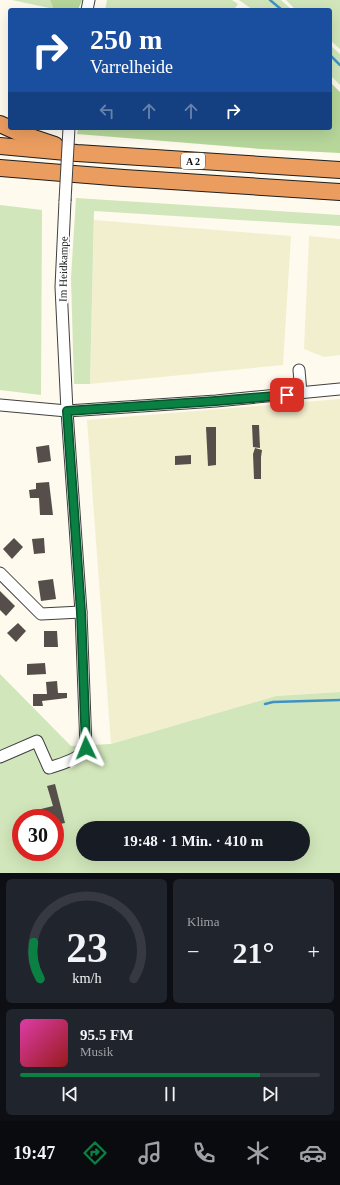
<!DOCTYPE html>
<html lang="de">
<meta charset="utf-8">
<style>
body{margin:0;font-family:Georgia,serif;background:#20242c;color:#f1f3f6;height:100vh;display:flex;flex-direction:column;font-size:15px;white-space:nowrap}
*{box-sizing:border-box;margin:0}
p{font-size:13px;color:#9ea1a6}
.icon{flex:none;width:22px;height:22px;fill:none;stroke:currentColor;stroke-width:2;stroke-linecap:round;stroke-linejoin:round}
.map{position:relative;height:873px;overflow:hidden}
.details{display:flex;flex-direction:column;gap:6px;padding:6px;background:#0d0f14;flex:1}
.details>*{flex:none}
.guide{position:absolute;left:8px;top:8px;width:324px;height:122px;border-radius:4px;box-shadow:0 4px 16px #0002;background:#1a4fa0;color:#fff;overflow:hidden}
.speed{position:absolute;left:12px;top:809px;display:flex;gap:8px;font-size:20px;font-weight:700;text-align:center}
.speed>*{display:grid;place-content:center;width:52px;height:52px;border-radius:50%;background:#171b24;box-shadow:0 4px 16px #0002;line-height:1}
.speed .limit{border:6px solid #d22;background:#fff;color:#111}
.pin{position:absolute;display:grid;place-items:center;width:34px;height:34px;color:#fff;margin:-17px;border-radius:8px;box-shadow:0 2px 6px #0006}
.me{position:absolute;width:44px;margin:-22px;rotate:358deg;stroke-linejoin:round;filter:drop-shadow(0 0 3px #0008)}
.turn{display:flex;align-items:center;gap:14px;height:84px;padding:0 16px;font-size:18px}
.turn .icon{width:52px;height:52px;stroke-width:2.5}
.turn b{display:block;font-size:28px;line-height:34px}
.lanes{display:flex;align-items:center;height:38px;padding:0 16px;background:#0003;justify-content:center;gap:20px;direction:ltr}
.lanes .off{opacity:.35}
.big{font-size:30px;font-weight:600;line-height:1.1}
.details .tile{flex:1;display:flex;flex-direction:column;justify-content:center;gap:6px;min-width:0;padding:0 14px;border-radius:6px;background:#20242c}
.details .dial{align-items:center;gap:0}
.dial svg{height:104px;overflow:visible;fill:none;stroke:#363941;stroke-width:7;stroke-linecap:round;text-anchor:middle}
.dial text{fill:#f1f3f6;stroke:none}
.song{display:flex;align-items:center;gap:12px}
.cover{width:48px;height:48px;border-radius:6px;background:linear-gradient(135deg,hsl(320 70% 55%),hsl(0 70% 35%))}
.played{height:4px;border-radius:2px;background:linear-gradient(90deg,#0b8043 80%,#363941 80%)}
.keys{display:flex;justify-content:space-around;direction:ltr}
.heat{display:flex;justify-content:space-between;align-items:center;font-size:22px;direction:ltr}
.details .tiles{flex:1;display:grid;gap:6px;grid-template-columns:1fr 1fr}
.tile:last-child{grid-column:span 2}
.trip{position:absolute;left:76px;top:821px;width:234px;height:40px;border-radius:20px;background:#171b24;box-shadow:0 4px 16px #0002;font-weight:600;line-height:40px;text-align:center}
.dock{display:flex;height:64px;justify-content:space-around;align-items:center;background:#090b0e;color:#9ea1a6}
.dock .icon{width:28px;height:28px}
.dock .active{color:#0b8043}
.dock b{font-size:18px;color:#f1f3f6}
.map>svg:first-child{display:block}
.farmland{fill:#f2efcf}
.green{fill:#d1e6ba;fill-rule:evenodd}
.forest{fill:#b6d69a}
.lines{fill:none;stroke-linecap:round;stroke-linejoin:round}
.stream{stroke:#4192c4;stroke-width:2.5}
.building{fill:#554e4a}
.minor-casing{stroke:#404040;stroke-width:13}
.highway-casing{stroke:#1e1e1e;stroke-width:18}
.minor{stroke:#fff;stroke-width:11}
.highway{stroke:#eb9d5f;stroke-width:16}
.minor-bridge-casing{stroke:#404040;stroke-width:13;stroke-linecap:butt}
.minor-bridge{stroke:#fff;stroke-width:11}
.route-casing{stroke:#07532c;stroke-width:10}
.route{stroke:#0b8043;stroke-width:7}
.labels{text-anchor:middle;stroke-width:4;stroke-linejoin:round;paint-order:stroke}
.shield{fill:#fff;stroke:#565656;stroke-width:1}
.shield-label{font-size:10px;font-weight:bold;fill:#0d0d0d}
.street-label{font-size:11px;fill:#0d0d0d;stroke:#fff}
</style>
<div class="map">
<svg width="340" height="873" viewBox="0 0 340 873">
<rect width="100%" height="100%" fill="#fefaee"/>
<!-- farmland -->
<g class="farmland">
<polygon points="94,220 291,236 283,365 90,384"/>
<polygon points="309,236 340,239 340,355 324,357 304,349"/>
<polygon points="340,399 340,692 276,696 111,744 87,420"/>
</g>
<!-- green -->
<g class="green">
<polygon points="12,0 50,0 54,9"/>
<polygon points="107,0 232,0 238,4 235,8 238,10 105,10"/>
<polygon points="239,0 281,0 292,10 253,10"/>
<polygon points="286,0 340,0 340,49 330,40 330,10 296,10"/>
<polygon points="330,45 340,54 340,85 330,75"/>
<polygon points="76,198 340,215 340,226 94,211 90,384 74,384 71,278"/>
<polygon points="0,205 42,210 41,395 0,390"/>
<path d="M0 674 71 746 111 744 276 696 340 692V873H0ZM21 818H55V852H21ZM83 828H303V854H83Z"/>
</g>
<!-- forest -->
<g class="forest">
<polygon points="50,0 82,0 78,10 54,10"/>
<polygon points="330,82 340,92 340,153 261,149 77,134 78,128 330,128"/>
</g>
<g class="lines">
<!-- stream -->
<g class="stream">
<polyline points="270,0 282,10"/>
<polyline points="330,55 340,65"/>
<polyline points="265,704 273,702 340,700"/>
</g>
</g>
<!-- building -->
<g class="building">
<polygon points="252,425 259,425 260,448 253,447"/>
<polygon points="206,427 216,427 216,465 208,466"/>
<polygon points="49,445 51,461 38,463 36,447"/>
<polygon points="255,448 262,450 261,457 261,479 254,479 253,454"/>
<polygon points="191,455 191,464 175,465 175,456"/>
<polygon points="49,482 53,515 40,515 39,498 30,498 29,490 36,489 36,483"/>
<polygon points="14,538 23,547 12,559 3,549"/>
<polygon points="44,538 45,553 34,554 32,539"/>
<polygon points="53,579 56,599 41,601 38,581"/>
<polygon points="0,591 15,606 6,616 0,610"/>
<polygon points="18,623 26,631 16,642 7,633"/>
<polygon points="44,631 57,631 58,647 44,647"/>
<polygon points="45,663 46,674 27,675 27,664"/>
<polygon points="57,681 58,693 67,693 67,698 42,701 43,706 33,706 33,694 47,694 46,682"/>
<polygon points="55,784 65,823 55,825 55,818 34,818 33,811 53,806 47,786"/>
</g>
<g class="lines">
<!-- minor casing -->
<g class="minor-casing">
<g id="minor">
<polyline points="87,10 89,0"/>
<polyline points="299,370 301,393"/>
<polyline points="0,405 67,411 216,401 340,389"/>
<polyline points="0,573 41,614 81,612"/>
<path d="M0 757 37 741 49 768C60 764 82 759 86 748L81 612 67 411 61 287 65 201"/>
</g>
</g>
<!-- highway casing -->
<g class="highway-casing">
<g id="highway">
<polyline points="0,124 22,134 55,145"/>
<polyline points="0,146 77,153 340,170"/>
<polyline points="0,168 124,178 340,192"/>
</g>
</g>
<!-- minor -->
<use href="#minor" class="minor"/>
<!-- highway -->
<use href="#highway" class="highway"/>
<!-- minor-bridge casing -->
<g class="minor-bridge-casing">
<polyline id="minor-bridge" points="65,201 69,128"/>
</g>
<!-- minor-bridge -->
<use href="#minor-bridge" class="minor-bridge"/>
</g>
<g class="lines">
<!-- route casing -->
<g class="route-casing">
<polyline id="route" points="86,748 81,612 67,411 216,401 287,395"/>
</g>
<!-- route -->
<use href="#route" class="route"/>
</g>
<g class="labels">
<!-- shield labels -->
<rect class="shield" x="181" y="153" width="24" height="16" rx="3"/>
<g class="shield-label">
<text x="193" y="165">A 2</text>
</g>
<!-- street labels -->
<g class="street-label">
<text transform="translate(63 269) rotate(-89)" y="4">Im Heidkampe</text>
</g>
</g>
</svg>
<div class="speed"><div class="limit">30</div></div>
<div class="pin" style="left:287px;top:395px;background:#d93025"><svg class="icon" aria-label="arrive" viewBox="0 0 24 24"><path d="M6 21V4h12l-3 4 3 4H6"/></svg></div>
<svg class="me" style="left:86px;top:748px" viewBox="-20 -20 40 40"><path d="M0-17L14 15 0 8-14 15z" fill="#0b8043" stroke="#fff" stroke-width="4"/></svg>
<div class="trip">19:48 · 1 Min. · 410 m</div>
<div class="guide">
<div class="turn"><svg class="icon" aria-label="right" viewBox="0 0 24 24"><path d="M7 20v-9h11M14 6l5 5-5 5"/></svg><div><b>250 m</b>Varrelheide</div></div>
<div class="lanes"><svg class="icon off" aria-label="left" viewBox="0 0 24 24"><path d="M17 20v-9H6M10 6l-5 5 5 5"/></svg><svg class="icon off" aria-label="ahead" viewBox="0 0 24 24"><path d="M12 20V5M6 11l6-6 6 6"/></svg><svg class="icon off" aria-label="ahead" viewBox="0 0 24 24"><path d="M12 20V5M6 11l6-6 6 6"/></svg><svg class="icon" aria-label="right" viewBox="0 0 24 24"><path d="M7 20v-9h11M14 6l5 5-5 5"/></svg></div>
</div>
</div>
<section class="details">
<div class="tiles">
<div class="tile dial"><svg viewBox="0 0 100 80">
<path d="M14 69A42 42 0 1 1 86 69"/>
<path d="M14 69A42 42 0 0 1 9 41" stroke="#0b8043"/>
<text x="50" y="56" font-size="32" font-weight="700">23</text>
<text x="50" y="72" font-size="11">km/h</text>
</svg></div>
<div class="tile"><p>Klima</p>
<div class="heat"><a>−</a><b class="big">21°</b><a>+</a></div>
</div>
<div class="tile">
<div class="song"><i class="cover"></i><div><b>95.5 FM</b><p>Musik</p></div></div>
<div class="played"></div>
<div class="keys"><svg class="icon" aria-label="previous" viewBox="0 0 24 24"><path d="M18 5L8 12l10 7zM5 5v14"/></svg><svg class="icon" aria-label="pause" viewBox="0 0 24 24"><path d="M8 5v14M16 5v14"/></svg><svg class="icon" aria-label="next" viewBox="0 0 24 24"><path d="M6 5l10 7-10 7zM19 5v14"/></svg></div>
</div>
</div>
</section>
<nav class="dock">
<b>19:47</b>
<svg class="icon active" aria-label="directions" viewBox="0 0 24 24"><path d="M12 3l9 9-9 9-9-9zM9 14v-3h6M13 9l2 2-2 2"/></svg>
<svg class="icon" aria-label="music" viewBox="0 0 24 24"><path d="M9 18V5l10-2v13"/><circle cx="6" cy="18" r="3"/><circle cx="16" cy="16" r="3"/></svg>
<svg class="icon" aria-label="phone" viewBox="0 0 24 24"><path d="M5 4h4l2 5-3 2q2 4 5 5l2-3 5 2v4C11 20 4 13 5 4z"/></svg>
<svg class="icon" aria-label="climate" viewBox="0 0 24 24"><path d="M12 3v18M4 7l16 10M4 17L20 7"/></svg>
<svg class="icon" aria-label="car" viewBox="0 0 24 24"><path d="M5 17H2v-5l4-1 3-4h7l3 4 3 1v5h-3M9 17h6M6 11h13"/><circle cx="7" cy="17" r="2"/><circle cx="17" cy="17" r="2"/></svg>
</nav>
